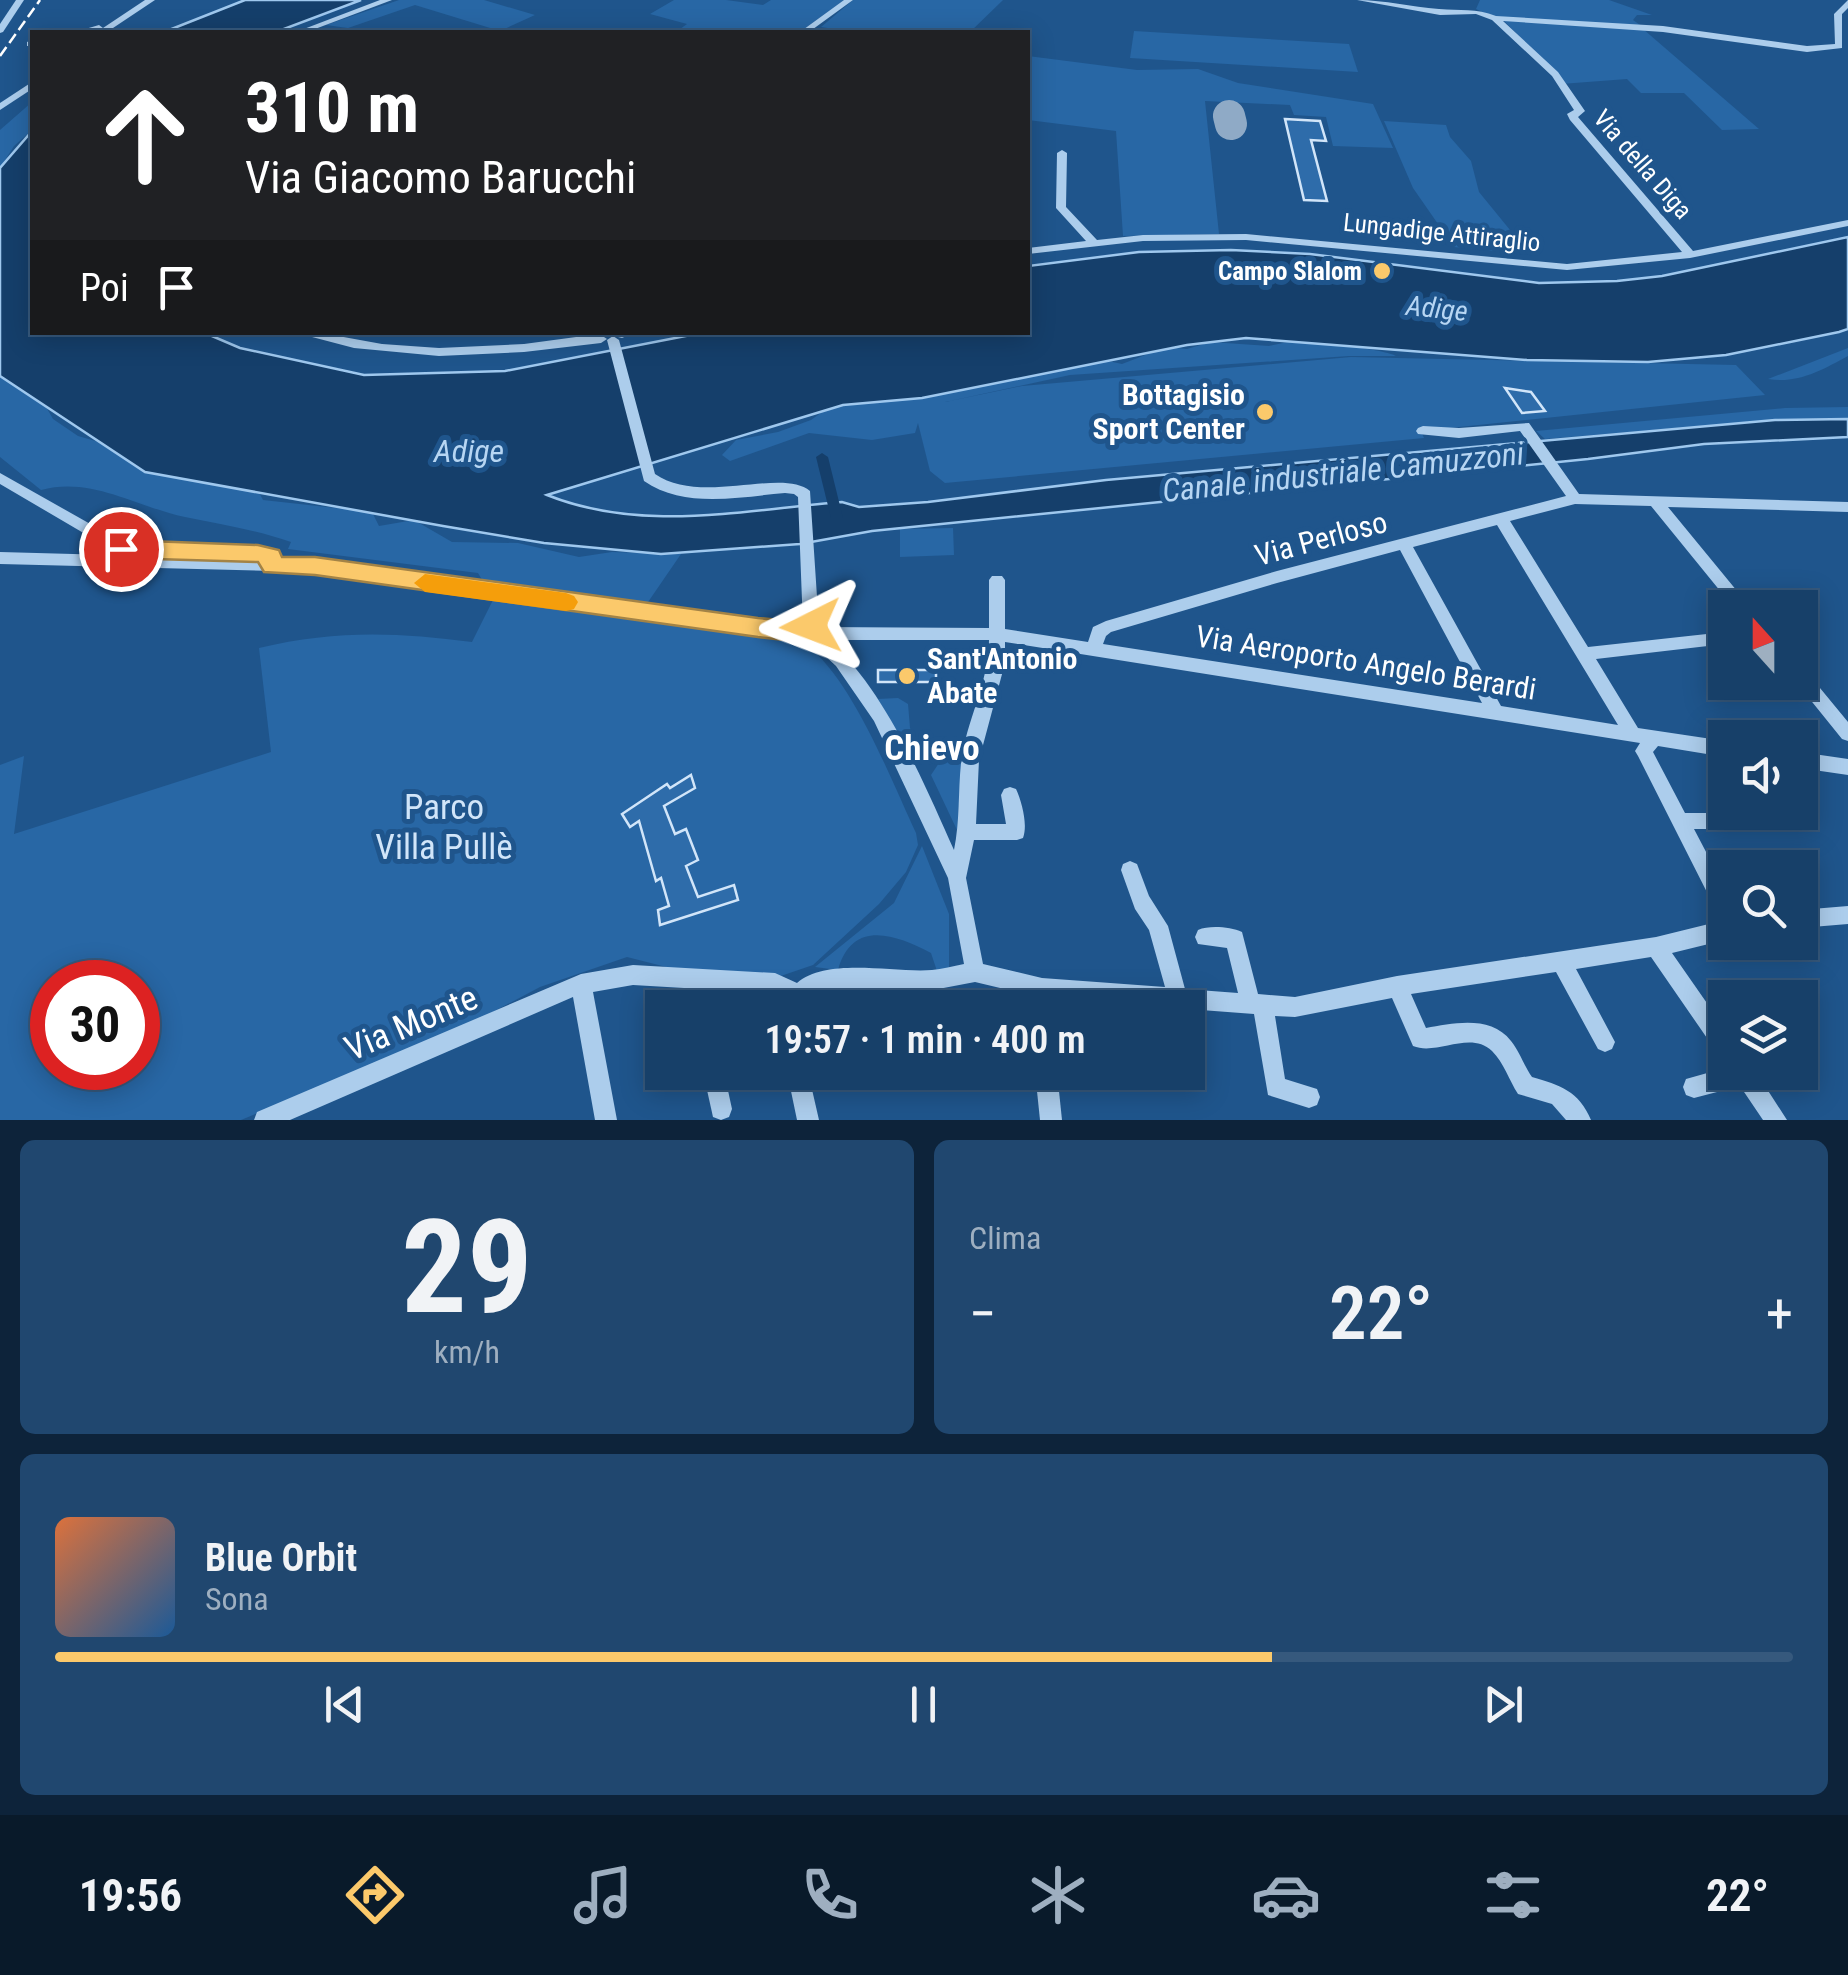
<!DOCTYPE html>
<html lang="it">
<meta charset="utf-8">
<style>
body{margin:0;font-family:"Roboto Condensed",sans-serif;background:#20476f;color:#f1f3f6;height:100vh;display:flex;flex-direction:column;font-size:38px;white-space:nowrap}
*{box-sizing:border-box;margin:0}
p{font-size:32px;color:#9eafc0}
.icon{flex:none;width:55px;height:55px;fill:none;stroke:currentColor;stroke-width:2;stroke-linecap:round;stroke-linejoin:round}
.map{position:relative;height:1120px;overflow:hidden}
.side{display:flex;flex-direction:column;gap:20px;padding:20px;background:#0d233a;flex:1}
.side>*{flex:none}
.top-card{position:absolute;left:30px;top:30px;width:1000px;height:305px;border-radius:0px;box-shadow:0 5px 25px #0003,0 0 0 2px #36597d;background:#202124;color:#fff;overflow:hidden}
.needle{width:65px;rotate:339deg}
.tools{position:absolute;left:1708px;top:590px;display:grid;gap:20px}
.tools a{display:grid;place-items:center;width:110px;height:110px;border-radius:0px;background:#174069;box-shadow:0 5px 25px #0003,0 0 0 2px #36597d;font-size:50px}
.speed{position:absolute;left:30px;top:960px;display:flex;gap:20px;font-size:50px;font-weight:700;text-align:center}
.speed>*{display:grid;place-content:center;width:130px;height:130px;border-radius:50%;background:#174069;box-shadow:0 5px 25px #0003,0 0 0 2px #36597d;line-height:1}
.speed .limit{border:15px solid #d22;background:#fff;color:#111}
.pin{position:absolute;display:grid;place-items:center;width:85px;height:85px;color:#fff;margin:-42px;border:5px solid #fff;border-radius:50%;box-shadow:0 2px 10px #0007}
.me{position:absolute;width:110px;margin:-55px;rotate:267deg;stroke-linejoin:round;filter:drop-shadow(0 0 8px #0008)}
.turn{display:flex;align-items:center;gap:35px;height:210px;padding:0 50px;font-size:45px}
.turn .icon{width:130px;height:130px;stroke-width:2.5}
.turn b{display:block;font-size:70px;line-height:85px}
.then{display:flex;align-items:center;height:95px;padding:0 50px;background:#0003;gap:20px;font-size:38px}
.big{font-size:75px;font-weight:600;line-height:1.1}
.side .tile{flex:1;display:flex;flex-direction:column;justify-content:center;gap:15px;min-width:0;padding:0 35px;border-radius:15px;background:#20476f}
.side .dial{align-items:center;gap:0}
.dial b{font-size:130px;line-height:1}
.song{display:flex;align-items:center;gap:30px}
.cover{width:120px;height:120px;border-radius:15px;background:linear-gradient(135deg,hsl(20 70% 55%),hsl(210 70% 35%))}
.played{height:10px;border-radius:5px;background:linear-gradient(90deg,#fbc96b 70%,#36597d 70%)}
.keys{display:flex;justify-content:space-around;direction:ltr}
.heat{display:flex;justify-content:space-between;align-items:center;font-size:55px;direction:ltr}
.side .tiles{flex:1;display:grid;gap:20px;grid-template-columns:1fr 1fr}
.tile:last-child{grid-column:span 2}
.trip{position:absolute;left:645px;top:990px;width:560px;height:100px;border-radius:0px;background:#174069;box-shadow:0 5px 25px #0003,0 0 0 2px #36597d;font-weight:600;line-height:100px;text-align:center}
.tabs{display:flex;height:160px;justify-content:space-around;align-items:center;background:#091a2a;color:#9eafc0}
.tabs .icon{width:70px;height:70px}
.tabs .on{color:#fbc96b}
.tabs b{font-size:45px;color:#f1f3f6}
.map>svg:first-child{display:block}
.green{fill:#2867a5;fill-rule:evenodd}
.water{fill:#153f6b;stroke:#9fc8ee;stroke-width:2.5}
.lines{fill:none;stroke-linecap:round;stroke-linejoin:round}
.canal{fill:#153f6b;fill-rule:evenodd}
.taxiway{stroke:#8faac6;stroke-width:32}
.building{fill:#2e6caa;stroke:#d1e5f9;stroke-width:2.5}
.minor{fill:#accdec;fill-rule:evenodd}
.rail{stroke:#fff;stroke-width:2.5;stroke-dasharray:11 5;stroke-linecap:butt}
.route{fill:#fbc96b;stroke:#a38346;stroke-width:2.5}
.slow{fill:#f59e0b}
.poi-dot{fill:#fbc96b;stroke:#1f558c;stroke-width:4}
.labels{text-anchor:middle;stroke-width:10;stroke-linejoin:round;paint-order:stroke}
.far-street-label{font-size:25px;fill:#fff;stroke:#1f558c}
.far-poi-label{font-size:25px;font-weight:bold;fill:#fff;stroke:#1f558c;text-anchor:end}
.far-water-label{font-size:28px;font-style:italic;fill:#b7d6f3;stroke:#1f558c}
.poi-label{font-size:30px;font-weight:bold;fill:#fff;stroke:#1f558c;text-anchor:end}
.street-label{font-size:30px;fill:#fff;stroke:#1f558c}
.water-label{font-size:32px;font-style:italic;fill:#b7d6f3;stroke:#1f558c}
.quarter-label{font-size:35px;font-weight:bold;fill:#fff;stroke:#1f558c}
.near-park-label{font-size:35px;fill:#d1e5f9;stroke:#1f558c}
.near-street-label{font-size:35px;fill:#fff;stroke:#1f558c}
</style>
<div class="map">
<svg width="1848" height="1120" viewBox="0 0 1848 1120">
<rect width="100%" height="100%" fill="#1f558c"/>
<!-- green -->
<g class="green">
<polygon points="399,0 484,0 535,15 500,31 415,5 348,28 326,25"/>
<polygon points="674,0 726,0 763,5 771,0 844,0 800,32 676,32 687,24 650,14"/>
<polygon points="853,0 1003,0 970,32 855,32 821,27"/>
<polygon points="1480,0 1609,0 1652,15 1637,15 1633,20 1643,27 1493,17 1476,9"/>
<polygon points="1503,20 1643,29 1759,129 1722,130 1684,93 1641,93 1627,79 1561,84 1557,74"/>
<polygon points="1134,31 1349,44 1358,72 1130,58"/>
<polygon points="1028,56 1137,70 1198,69 1238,83 1373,104 1393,148 1333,146 1326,117 1294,115 1290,105 1205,101 1219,234 1123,236 1116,131 1028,120"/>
<polygon points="32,102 32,130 14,146 0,168 0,130"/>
<polygon points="1384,121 1446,125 1450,137 1471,161 1479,192 1519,241 1539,255 1454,247 1413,188"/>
<path d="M1297 340C1313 341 1388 350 1396 356H1349L1070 375 945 402 1022 386 1351 357 1736 365 1765 395 1421 431 1424 438 945 483 930 471 918 423 915 433 872 440 809 433 730 461 722 455 736 440 778 432 811 420 825 410 876 398 920 399 1090 357 1122 364 1166 347 1187 349 1211 342 1269 346Z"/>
<path d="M1848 348V356C1822 370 1798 384 1768 379Z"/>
<path d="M0 364 37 391 53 419 78 436 256 487 263 500 372 512 379 526 414 520 452 542 518 543 579 557 612 552 681 554 646 605 484 583 478 573 288 549 291 542C256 530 220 524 185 517 137 507 91 476 41 490L0 457Z"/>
<polygon points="1848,407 1848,419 1775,420 1545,439 1536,431 1785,408"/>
<polygon points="953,528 954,555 900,557 900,529"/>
<path d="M493 600 777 634C786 637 798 639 806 645 852 678 892 782 916 833L918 845 906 872 879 904 813 965 772 979 686 972 627 957 540 987 470 1024 241 1120H0V765L24 756 14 834 271 752 259 648C334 630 396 632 472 642ZM52 982H138V1068H52Z"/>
<polygon points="898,698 908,704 910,728 917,743 942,746 926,765 913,762 878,699"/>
<polygon points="958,743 963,753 957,830 931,775 951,745"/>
<path d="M922 846 949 914V972L937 971 931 953C895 934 852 919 838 970L815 967 894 903Z"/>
</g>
<!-- water -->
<g class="water">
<polygon points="245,0 361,0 276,32 164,32"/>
<path d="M32 131V332L205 333 240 348 364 375 505 371 701 333 1028 332V266L1139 252 1231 250 1310 254 1539 283 1617 281 1662 276 1848 237V329L1839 332 1726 355 1648 362 1527 360 1246 338 1187 345 922 398 843 405 547 495C642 533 742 510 842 502L859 507 928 502 1106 480 1775 420 1848 419V437L1704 444 1588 459 872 531 800 544 661 554 544 543 443 526 145 472 0 376V168Z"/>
</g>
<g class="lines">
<!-- canal -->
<polygon class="canal" points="822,453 828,457 843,518 837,522 831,518 816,457"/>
<!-- taxiway -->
<polyline class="taxiway" points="1229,116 1231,124"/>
</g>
<!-- building -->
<g class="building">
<polygon points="1285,119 1320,121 1326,141 1311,140 1327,201 1304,200"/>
<polygon points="1505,388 1531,392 1545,411 1522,413"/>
<rect x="878" y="670" width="58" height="12"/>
<polygon points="691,775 695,788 664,806 675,834 686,829 698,860 686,866 698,897 734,885 738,900 660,925 658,910 669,906 661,878 656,881 639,821 630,827 622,814 667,784 670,788"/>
</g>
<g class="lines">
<!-- minor -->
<g class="minor">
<polygon points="16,0 24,0 3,32 0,33 0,24"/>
<polygon points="145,0 155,0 107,32 75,32 99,25 103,28"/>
<polygon points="380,0 392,0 307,32 296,32"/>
<polygon points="844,0 853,0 809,32 800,32"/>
<path d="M1357 0C1385 0 1411 7 1439 9 1460 11 1476 8 1496 16L1663 26 1807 46 1835 44 1834 14 1848 0V8L1842 14V48L1807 52 1663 32 1503 21 1558 72 1585 111 1578 117 1693 251 1848 220V226L1690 258 1567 270 1246 240 1143 241 1028 254V248L1086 241 1056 208 1057 153 1062 150 1067 153 1066 207 1097 240 1143 235 1246 234 1567 264 1682 252 1570 120 1567 114 1574 110 1552 76 1492 20 1476 14 1440 15Z"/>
<polygon points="32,40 32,46 27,46 27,42"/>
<polygon points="32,82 32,89 0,110 0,103"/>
<polygon points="293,332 316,332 382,344 439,348 524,344 591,335 601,335 607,339 601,343 524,352 439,356 354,348"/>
<polygon points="617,332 636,332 622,338 618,337"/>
<path d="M613 336 619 340 655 474C701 506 782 467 810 491L819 627 989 628V580L992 576H1002L1005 580V629L1088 642 1093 627 1106 621 1277 571 1566 496 1520 431 1459 438 1418 434 1416 431 1418 428 1423 426 1459 428 1529 423 1579 494 1848 502V512L1668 507 1751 608H1734L1651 506 1575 504 1510 521 1588 647 1725 632V644L1596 659 1638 728 1725 741V757L1658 746 1653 752 1685 813H1777L1783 815 1786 821 1783 827 1777 829H1694L1725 888V916L1718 914 1638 756 1635 751 1640 743 1005 642V663L979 760 976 824H1006L1001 795 1004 789 1010 787 1016 789C1022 802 1028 825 1023 838L1017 840H974L966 878 983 964 1042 978 1165 987 1149 930 1135 909 1121 870 1123 864 1130 861 1137 864 1149 896 1168 926 1185 989 1238 993 1227 948 1198 944 1195 937 1198 930C1210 925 1230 927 1242 932L1258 994 1295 997 1397 976 1656 937 1725 920V940L1672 953 1725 1029V1057L1718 1054 1651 957 1576 969 1615 1042 1612 1049 1605 1052 1598 1049 1556 972 1411 994 1426 1028C1454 1023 1491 1015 1511 1041 1520 1052 1524 1066 1532 1077 1560 1085 1579 1091 1591 1120H1566L1552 1104 1518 1094C1509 1080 1504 1063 1492 1051 1470 1030 1437 1056 1413 1046L1392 998 1295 1017 1275 1016 1285 1079 1317 1089 1320 1097 1317 1105 1309 1108 1268 1095 1254 1014 1042 998 975 982 933 990 824 989 812 995 805 1008H785L788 999 774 993 705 989 709 1008H689L684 988 633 985 593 992 617 1120H595L573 997 290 1120H254L257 1112 581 974 633 965 775 973 797 983C827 957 893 973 932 970 942 969 953 966 964 964L948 878 874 721 836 666 807 639 758 634 315 572 0 564V552L258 559 121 555 0 484V473L124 543 258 547 276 553 279 559 315 560 803 626 798 497 794 494 785 493C739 497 684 509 644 481L607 340ZM1497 525 1618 725 1501 706 1413 547ZM1400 550 1482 703 1103 644 1106 636 1111 632 1277 583ZM829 640H989C989 683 966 721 961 763 958 792 960 821 954 850 923 781 885 690 829 640Z"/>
<polygon points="1800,669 1806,671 1848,722 1848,741 1842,739 1796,682 1800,682"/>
<polygon points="1800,752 1848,759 1848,775 1800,768"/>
<polygon points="1848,906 1848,924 1800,928 1800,910"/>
<polygon points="1725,1068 1725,1072 1756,1072 1787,1120 1763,1120 1740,1086 1694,1098 1686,1095 1683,1087 1686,1079"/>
<polygon points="703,1072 724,1072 732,1109 729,1117 721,1120 713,1117"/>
<polygon points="787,1072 808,1072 819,1120 797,1120"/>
<polygon points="1035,1072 1057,1072 1062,1120 1040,1120"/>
</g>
<!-- rail -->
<polyline class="rail" points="0,56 40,0"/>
</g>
<!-- route -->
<polygon class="route" points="121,540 258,545 279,550 282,557 315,557 758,618 801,622 811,617 819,620 823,633 820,640 811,643 758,637 315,575 264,572 258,562 121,558 109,549"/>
<!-- slow -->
<polygon class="slow" points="425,574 566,593 574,596 578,602 574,609 566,611 425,592 414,583"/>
<!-- markers -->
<g class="poi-dot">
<circle cx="1382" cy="271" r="10"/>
<circle cx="1265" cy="412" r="10"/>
<circle cx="907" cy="676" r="10"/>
</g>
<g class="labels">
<!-- far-street labels -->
<g class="far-street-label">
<text transform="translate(1643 164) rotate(49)" y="9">Via della Diga</text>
<text transform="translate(1442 232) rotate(6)" y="9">Lungadige Attiraglio</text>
</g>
<!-- far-poi labels -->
<g class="far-poi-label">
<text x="1362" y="280">Campo Slalom</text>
</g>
<!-- far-water labels -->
<g class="far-water-label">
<text transform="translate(1437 308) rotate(6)" y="10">Adige</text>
</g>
<!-- poi labels -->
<g class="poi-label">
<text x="1245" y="405">Bottagisio<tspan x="1245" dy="34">Sport Center</tspan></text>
<text x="927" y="669" text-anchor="start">Sant'Antonio<tspan x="927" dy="34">Abate</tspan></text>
</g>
<!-- street labels -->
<g class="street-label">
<text transform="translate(1321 539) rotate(-15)" y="10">Via Perloso</text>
<text transform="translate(1366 663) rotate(9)" y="10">Via Aeroporto Angelo Berardi</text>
</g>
<!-- water labels -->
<g class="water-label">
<text x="469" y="462">Adige</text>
<text transform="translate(1343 472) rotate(-6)" y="11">Canale industriale Camuzzoni</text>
</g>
<!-- quarter labels -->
<g class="quarter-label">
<text x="932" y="760">Chievo</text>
</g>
<!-- near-park labels -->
<g class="near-park-label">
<text x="444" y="819">Parco<tspan x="444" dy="40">Villa Pullè</tspan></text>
</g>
<!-- near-street labels -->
<g class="near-street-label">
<text transform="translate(411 1023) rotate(-23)" y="12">Via Monte</text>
</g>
</g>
</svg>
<div class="tools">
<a><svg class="needle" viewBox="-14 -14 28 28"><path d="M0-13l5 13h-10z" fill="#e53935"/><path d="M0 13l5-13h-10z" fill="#9eafc0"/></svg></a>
<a><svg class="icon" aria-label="sound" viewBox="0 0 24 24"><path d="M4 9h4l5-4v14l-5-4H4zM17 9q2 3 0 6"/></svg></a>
<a><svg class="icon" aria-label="search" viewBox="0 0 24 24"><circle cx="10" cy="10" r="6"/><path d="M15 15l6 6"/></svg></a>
<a><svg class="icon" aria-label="layers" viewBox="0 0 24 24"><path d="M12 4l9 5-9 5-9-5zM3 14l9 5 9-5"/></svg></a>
</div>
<div class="speed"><div class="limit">30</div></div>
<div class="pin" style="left:121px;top:549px;background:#d93025"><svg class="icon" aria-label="arrive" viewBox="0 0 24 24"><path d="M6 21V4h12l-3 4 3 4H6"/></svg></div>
<svg class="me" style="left:811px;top:626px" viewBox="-20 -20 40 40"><path d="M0-17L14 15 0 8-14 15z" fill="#fbc96b" stroke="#fff" stroke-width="4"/></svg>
<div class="trip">19:57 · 1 min · 400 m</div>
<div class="top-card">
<div class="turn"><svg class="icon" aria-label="ahead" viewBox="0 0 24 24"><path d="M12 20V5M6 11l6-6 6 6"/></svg><div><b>310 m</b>Via Giacomo Barucchi</div></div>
<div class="then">Poi<svg class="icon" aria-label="arrive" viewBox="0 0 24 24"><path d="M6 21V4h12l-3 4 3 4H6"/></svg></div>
</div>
</div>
<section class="side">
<div class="tiles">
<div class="tile dial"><b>29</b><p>km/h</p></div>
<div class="tile"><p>Clima</p>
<div class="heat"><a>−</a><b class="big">22°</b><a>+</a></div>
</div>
<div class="tile">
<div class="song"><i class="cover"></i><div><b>Blue Orbit</b><p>Sona</p></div></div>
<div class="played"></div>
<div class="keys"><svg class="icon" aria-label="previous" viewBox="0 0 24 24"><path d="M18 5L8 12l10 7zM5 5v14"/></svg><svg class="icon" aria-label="pause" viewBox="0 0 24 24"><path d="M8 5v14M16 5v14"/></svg><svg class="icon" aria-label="next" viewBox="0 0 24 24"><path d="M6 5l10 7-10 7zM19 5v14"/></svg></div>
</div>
</div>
</section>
<nav class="tabs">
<b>19:56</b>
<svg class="icon on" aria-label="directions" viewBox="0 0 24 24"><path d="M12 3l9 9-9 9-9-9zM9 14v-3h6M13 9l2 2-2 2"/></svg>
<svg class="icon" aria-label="music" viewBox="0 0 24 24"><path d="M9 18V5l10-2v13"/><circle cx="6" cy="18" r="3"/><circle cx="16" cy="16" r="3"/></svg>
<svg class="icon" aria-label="phone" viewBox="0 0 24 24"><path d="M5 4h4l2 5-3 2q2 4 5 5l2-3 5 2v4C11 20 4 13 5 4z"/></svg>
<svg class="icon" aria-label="climate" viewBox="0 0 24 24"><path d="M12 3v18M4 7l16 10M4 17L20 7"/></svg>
<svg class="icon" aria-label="car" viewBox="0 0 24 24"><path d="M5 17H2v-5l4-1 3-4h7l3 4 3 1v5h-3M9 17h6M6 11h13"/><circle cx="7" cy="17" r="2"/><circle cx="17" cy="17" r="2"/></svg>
<svg class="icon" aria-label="filters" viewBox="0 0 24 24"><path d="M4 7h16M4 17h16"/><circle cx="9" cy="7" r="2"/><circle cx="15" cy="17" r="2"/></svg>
<b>22°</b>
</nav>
